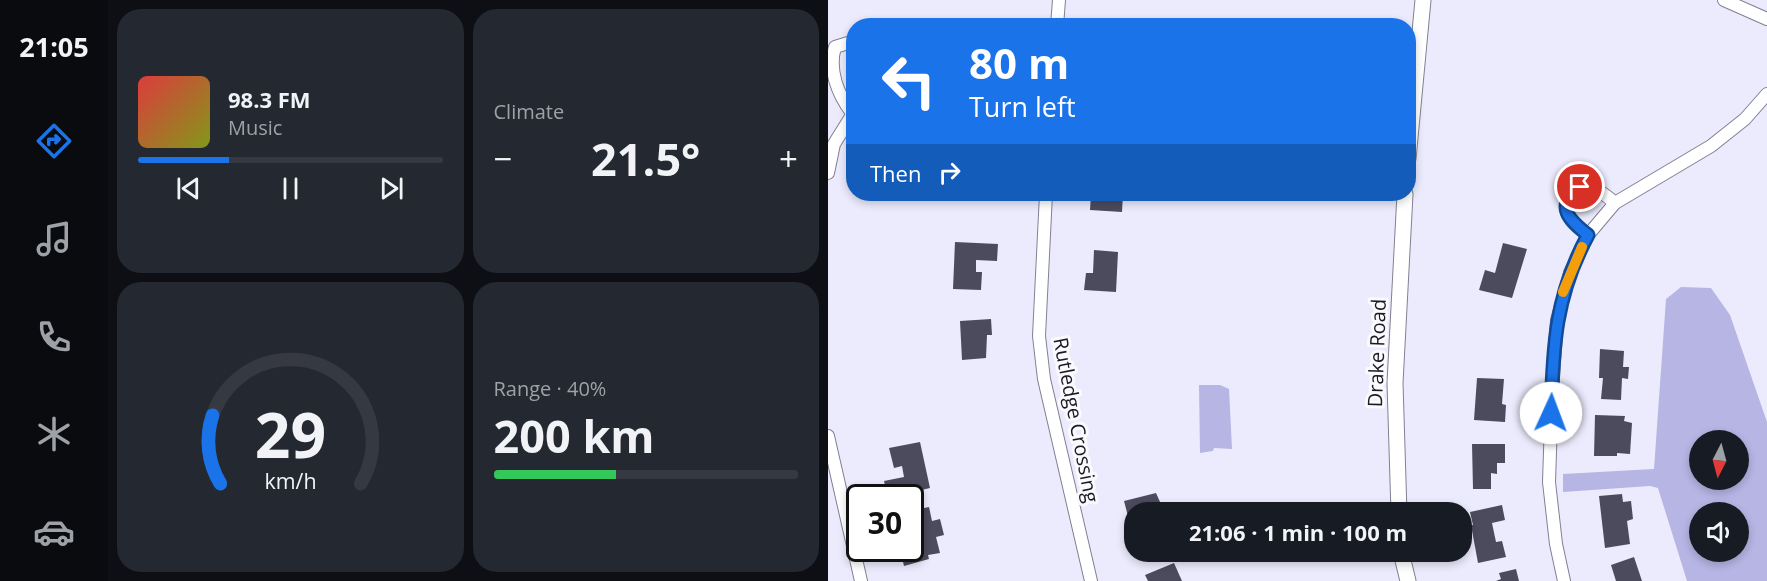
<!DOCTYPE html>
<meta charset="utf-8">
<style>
body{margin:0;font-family:"Open Sans",sans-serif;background:#242831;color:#f1f3f6;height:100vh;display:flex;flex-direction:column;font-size:22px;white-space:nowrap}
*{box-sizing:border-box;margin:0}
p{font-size:20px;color:#9ea1a6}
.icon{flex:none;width:33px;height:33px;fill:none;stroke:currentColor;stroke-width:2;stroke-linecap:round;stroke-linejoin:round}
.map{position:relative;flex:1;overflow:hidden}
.drawer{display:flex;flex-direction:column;gap:9px;padding:9px;background:#0d0f14;width:720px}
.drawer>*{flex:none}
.hud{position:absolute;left:18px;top:18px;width:570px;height:183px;border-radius:24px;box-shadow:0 3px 9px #0003;background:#1a73e8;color:#fff;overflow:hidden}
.needle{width:39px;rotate:186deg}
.fabs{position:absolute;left:861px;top:430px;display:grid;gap:12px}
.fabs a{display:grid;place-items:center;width:60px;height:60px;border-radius:50%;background:#171b24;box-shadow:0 3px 9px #0003;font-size:30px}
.speed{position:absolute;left:18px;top:484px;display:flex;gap:12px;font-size:30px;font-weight:700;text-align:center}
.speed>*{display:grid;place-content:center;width:78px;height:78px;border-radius:50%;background:#171b24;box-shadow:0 3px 9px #0003;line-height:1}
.speed .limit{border:3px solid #111;border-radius:9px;background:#fff;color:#111}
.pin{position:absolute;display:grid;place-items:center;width:51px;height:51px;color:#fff;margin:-26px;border:3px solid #fff;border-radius:50%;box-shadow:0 2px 6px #0007}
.me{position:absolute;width:66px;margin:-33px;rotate:2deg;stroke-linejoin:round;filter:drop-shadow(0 0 4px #0008)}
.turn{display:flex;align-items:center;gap:21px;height:126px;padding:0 24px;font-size:27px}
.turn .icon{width:78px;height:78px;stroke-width:2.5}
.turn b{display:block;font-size:42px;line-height:51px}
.then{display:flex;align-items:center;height:57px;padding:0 24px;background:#0003;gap:12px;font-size:22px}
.big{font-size:45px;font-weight:700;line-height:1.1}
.drawer .tile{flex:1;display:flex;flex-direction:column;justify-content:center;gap:9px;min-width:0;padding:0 21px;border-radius:24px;background:#242831}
.drawer .dial{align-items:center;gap:0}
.dial svg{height:156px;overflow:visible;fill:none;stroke:#363941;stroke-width:7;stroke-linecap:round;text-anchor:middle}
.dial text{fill:#f1f3f6;stroke:none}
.song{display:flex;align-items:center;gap:18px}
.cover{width:72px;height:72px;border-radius:9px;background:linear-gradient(135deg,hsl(0 70% 55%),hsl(70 70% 35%))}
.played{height:6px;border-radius:3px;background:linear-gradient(90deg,#1a73e8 30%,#363941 30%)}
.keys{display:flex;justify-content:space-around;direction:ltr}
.heat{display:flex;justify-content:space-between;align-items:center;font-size:33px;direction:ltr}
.charge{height:9px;border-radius:4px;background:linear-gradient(90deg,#34c759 40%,#363941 0)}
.drawer .tiles{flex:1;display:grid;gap:9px;grid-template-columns:repeat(2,1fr)}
.trip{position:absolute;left:296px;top:502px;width:348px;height:60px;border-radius:24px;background:#171b24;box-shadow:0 3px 9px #0003;font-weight:700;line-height:60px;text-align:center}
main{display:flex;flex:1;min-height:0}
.tabs{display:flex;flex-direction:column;width:108px;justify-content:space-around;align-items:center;background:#090b0e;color:#9ea1a6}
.tabs .icon{width:42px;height:42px}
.tabs .selected{color:#1a73e8}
.tabs b{font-size:27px;color:#f1f3f6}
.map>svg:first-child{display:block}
.green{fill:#b6b5e4;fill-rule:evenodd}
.building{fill:#4b4b5d}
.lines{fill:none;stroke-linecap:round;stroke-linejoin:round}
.minor-casing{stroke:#808093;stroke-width:14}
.tertiary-casing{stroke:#808093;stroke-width:17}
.minor{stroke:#fff;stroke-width:12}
.tertiary{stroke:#fff;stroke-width:15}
.route-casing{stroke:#114b97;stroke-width:15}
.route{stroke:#1a73e8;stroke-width:10}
.slow{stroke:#f59e0b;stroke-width:10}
.labels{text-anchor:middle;stroke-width:6;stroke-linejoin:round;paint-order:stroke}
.street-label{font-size:20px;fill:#1a1a21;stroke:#fafafe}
</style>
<main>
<nav class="tabs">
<b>21:05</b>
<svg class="icon selected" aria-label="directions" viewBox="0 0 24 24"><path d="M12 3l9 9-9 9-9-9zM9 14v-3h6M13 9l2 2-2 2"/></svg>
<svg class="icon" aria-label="music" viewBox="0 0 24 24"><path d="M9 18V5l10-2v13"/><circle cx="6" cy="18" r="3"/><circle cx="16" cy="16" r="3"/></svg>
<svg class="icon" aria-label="phone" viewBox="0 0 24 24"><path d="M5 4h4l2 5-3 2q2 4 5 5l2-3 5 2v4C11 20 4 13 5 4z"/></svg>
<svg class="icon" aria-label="climate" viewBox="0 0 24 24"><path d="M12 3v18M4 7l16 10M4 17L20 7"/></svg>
<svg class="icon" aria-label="car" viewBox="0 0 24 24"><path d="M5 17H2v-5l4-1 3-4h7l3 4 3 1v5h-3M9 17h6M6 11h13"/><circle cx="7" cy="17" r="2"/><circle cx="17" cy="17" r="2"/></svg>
</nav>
<section class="drawer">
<div class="tiles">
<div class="tile">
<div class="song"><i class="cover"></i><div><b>98.3 FM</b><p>Music</p></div></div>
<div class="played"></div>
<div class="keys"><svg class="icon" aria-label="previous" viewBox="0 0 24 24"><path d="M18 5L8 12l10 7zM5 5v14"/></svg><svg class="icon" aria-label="pause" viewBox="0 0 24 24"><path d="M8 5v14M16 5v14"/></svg><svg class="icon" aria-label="next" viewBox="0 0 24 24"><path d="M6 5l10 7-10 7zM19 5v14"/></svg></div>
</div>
<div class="tile"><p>Climate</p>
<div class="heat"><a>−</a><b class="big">21.5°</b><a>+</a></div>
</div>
<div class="tile dial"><svg viewBox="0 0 100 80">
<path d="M14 69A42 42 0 1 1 86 69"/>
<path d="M14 69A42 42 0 0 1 10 34" stroke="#1a73e8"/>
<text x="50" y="56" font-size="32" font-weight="700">29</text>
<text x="50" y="72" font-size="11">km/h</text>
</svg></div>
<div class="tile"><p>Range · 40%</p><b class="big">200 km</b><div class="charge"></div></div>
</div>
</section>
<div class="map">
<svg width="939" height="581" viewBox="0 0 939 581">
<rect width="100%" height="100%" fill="#ebebfd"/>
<!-- green -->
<g class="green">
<path d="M853 287 883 288 902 315 939 422V581H859L830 488 822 486 735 492V474L826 469 838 299ZM872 441H910V480H872ZM872 513H910V552H872Z"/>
<polygon points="371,385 392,385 401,389 404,449 386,448 385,451 372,453"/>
</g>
<!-- building -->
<g class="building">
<polygon points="263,194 295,194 294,212 262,210"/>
<polygon points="127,242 170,244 169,261 148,260 148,272 154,272 153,290 125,289"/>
<polygon points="675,243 699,249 684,298 651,290 657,270 667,273"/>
<polygon points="266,250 290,252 288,292 256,290 258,273 265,273"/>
<polygon points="163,319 164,335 159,335 158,358 134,360 132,321"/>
<polygon points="772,349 796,351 795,367 801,367 800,379 794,378 793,400 773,399 775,378 771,378"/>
<polygon points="649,378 676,379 674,404 678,405 677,422 646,420"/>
<polygon points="767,415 797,416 796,421 804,423 802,454 789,453 789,456 766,456"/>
<polygon points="92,442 102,488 60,498 56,481 76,477 74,466 66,468 61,448"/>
<polygon points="644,444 677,444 677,463 669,463 669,474 663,473 663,489 645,489"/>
<polygon points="328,493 337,513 306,513 306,519 301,520 296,501"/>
<polygon points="794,494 795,502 803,501 805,519 799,521 802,544 777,548 771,496"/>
<polygon points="674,505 677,520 664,523 668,542 674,541 678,557 650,563 643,525 645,525 642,512"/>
<polygon points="101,507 104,521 112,519 116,535 108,537 112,553 100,555 101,559 76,566 72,549 82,549 82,511"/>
<polygon points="306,531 306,550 302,551 298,533"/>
<polygon points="806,557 814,581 788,581 783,565"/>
<polygon points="346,563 354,581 320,581 317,575"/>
<polygon points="688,569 691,581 668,581 673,579 671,573"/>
</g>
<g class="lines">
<!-- minor casing -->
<g class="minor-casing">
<g id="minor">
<polyline points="896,0 939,19"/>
<polyline points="229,26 231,0"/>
<path d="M24 113C10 95 0 70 7 47L20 43 26 45"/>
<polyline points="0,173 6,144 26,112"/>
<polyline points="218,194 211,336 216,379 263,581"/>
<path d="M760 235C753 230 744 224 740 215 734 201 747 184 762 188 772 190 780 197 787 203"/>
<polyline points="0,436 33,581"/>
<polyline points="736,581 728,544 721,482 724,391 729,320 742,273 760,235 787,203 883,146 917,119 939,94"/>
</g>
</g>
<!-- tertiary casing -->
<g class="tertiary-casing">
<g id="tertiary">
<polyline points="580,159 595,0"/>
<polyline points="571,513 567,383 577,194"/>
<polyline points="573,552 580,581"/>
</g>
</g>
<!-- minor -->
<use href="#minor" class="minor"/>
<!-- tertiary -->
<use href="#tertiary" class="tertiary"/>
</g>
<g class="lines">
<!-- route casing -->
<g class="route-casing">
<path id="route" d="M723 413C725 346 727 296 760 235 741 220 726 206 752 187"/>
</g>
<!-- route -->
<use href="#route" class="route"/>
<!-- slow -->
<polyline class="slow" points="735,292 754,247"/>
</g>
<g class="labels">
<!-- street labels -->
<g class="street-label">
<text transform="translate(549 353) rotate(-88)" y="7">Drake Road</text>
<text transform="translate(248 420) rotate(79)" y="7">Rutledge Crossing</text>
</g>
</g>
</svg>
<div class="fabs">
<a><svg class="needle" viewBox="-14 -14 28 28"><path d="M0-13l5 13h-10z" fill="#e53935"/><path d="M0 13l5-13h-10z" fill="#9ea1a6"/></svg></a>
<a><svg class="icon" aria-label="sound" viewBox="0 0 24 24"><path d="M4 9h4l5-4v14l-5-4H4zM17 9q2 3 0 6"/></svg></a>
</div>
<div class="speed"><div class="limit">30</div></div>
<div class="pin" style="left:752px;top:187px;background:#d93025"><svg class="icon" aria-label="arrive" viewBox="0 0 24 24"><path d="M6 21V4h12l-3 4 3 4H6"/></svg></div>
<svg class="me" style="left:723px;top:413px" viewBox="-20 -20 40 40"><circle r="19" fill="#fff"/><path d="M0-13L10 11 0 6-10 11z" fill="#1a73e8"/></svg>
<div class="trip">21:06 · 1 min · 100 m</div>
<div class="hud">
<div class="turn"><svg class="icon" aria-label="left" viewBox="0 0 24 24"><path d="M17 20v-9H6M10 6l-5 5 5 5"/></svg><div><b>80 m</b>Turn left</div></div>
<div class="then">Then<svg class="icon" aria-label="right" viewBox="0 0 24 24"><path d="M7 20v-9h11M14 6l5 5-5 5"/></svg></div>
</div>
</div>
</main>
